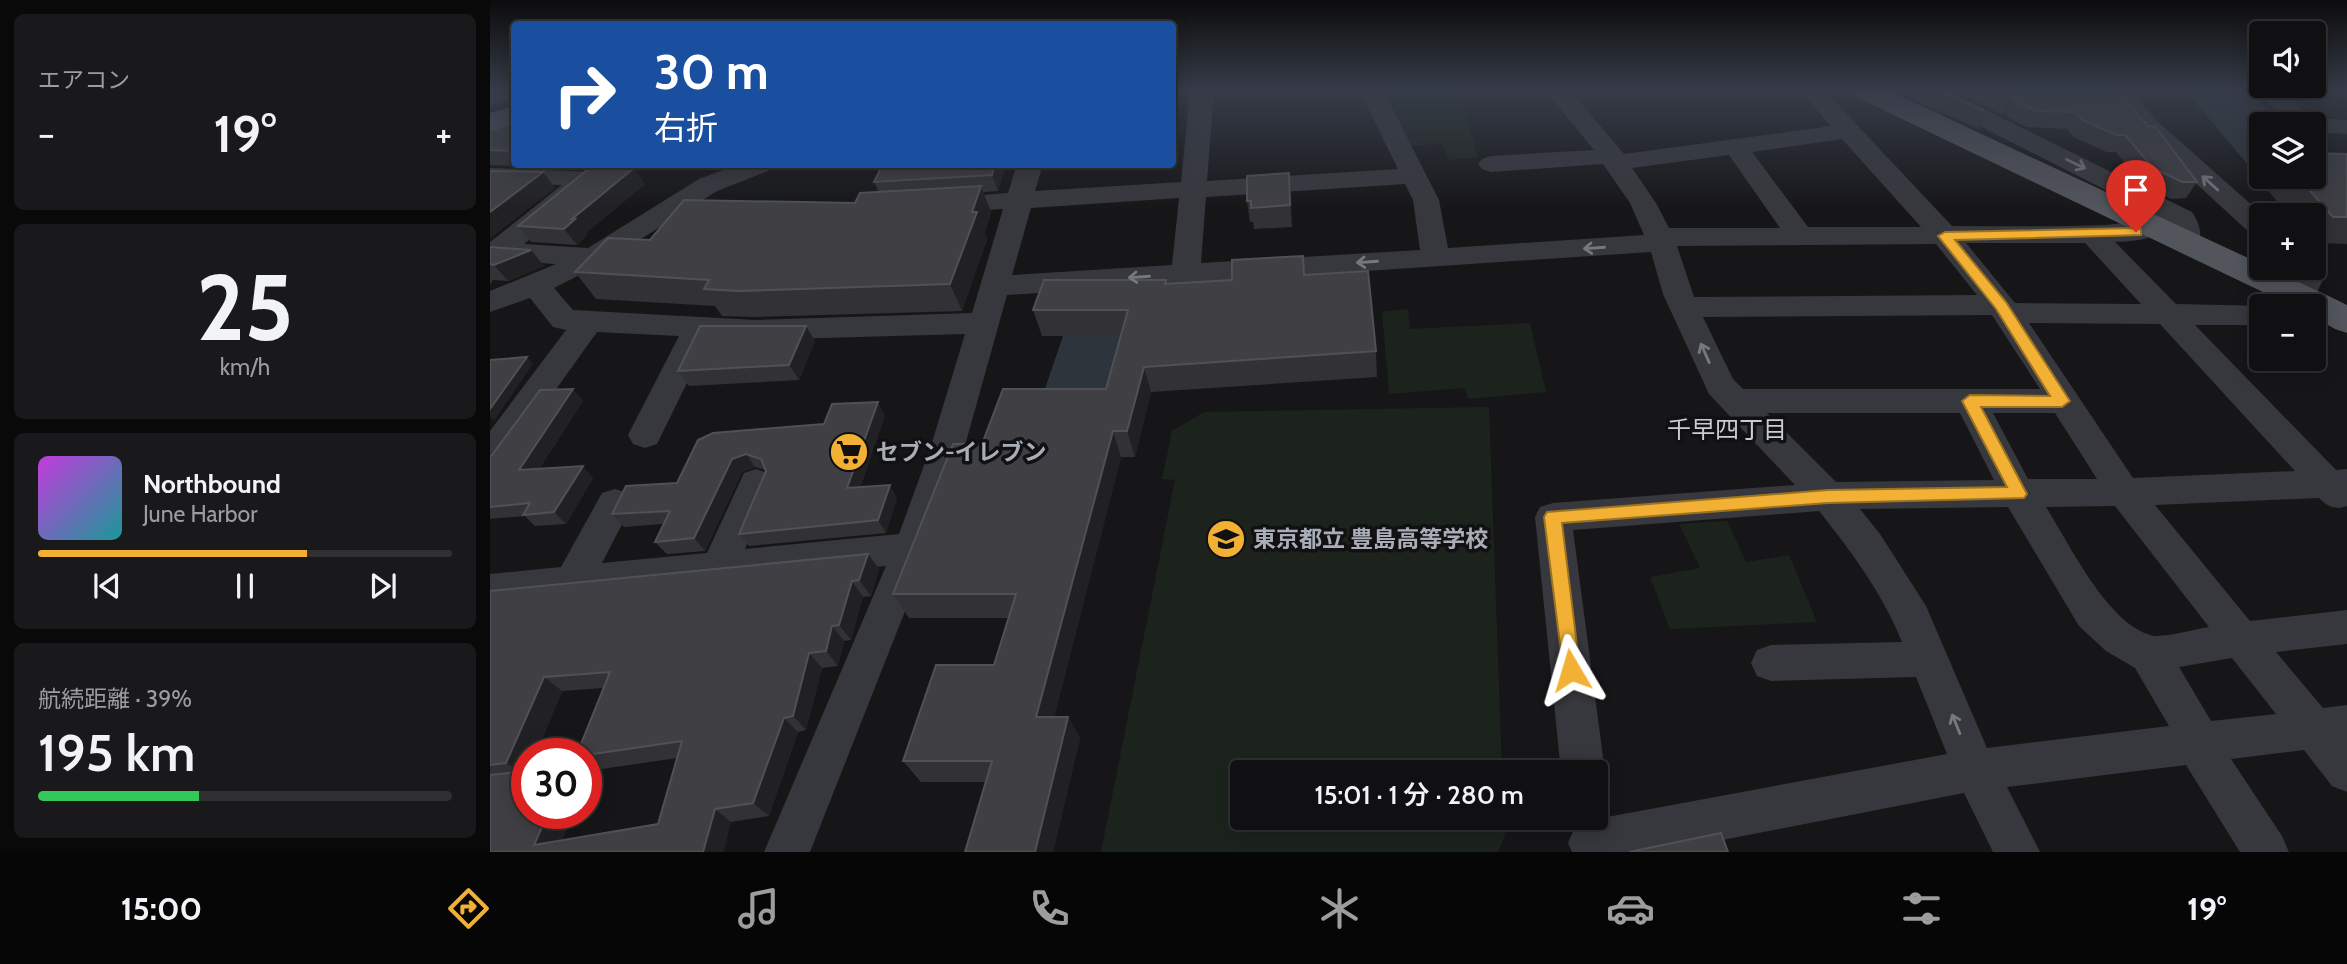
<!DOCTYPE html>
<html lang="ja">
<meta charset="utf-8">
<style>
body{margin:0;font-family:Cabin,"Noto Sans JP",sans-serif;background:#19191b;color:#f1f3f6;height:100vh;display:flex;flex-direction:column;font-size:26px;white-space:nowrap}
*{box-sizing:border-box;margin:0}
p{font-size:23px;color:#9c9d9f}
.icon{flex:none;width:38px;height:38px;fill:none;stroke:currentColor;stroke-width:2;stroke-linecap:round;stroke-linejoin:round}
.map{position:relative;flex:1;overflow:hidden}
.drawer{display:flex;flex-direction:column;gap:14px;padding:14px;background:#09090a;width:490px}
.drawer>*{flex:none}
.hud{position:absolute;left:21px;top:21px;width:665px;height:147px;border-radius:7px;box-shadow:0 4px 18px #0003,0 0 0 2px #303032;background:#1a4fa0;color:#fff;overflow:hidden}
.buttons{position:absolute;left:1759px;top:21px;display:grid;gap:14px}
.buttons a{display:grid;place-items:center;width:77px;height:77px;border-radius:7px;background:#101012;box-shadow:0 4px 18px #0003,0 0 0 2px #303032;font-size:35px}
.speed{position:absolute;left:21px;top:738px;display:flex;gap:14px;font-size:35px;font-weight:700;text-align:center}
.speed>*{display:grid;place-content:center;width:91px;height:91px;border-radius:50%;background:#101012;box-shadow:0 4px 18px #0003,0 0 0 2px #303032;line-height:1}
.speed .limit{border:10px solid #d22;background:#fff;color:#111}
.pin{position:absolute;display:grid;place-items:center;width:60px;height:60px;color:#fff;margin:-72px -30px;border-radius:50% 50% 50% 0;rotate:-45deg;box-shadow:0 0 7px #0007}
.pin .icon{rotate:45deg}
.me{position:absolute;width:77px;margin:-38px;rotate:353deg;stroke-linejoin:round;filter:drop-shadow(0 0 5px #0008)}
.turn{display:flex;align-items:center;gap:24px;height:147px;padding:0 28px;font-size:32px}
.turn .icon{width:91px;height:91px;stroke-width:2.5}
.turn b{display:block;font-size:49px;line-height:60px}
.big{font-size:52px;font-weight:600;line-height:1.1}
.drawer .card{flex:1;display:flex;flex-direction:column;justify-content:center;gap:10px;min-width:0;padding:0 24px;border-radius:10px;background:#19191b}
.drawer .dial{align-items:center;gap:0}
.dial b{font-size:91px;line-height:1}
.song{display:flex;align-items:center;gap:21px}
.cover{width:84px;height:84px;border-radius:10px;background:linear-gradient(135deg,hsl(290 70% 55%),hsl(180 70% 35%))}
.played{height:7px;border-radius:4px;background:linear-gradient(90deg,#f2b134 65%,#303032 65%)}
.keys{display:flex;justify-content:space-around;direction:ltr}
.heat{display:flex;justify-content:space-between;align-items:center;font-size:38px;direction:ltr}
.charge{height:10px;border-radius:5px;background:linear-gradient(90deg,#34c759 39%,#303032 0)}
.trip{position:absolute;left:740px;top:760px;width:378px;height:70px;border-radius:7px;background:#101012;box-shadow:0 4px 18px #0003,0 0 0 2px #303032;font-weight:600;line-height:70px;text-align:center}
.menu{display:flex;height:112px;justify-content:space-around;align-items:center;background:#060607;color:#9c9d9f}
.menu .icon{width:49px;height:49px}
.menu .on{color:#f2b134}
.menu b{font-size:32px;color:#f1f3f6}
main{display:flex;flex:1;min-height:0}
.map>svg:first-child{display:block}
.green{fill:#1c231d}
.water{fill:#2c353c}
.lines{fill:none;stroke-linecap:round;stroke-linejoin:round}
.minor{fill:#37383d;fill-rule:evenodd}
.major{fill:#53555c;fill-rule:evenodd}
.wall{fill:#323236;fill-rule:evenodd}
.shaded-wall{fill:#212124}
.building{fill:#3f3f44;stroke:#4f5156;stroke-width:2}
.oneway{stroke:#757881}
.route{fill:#f2b134;stroke:#9d7322;stroke-width:2}
.labels{text-anchor:middle;stroke-width:7;stroke-linejoin:round;paint-order:stroke}
.poi-label{font-size:23px;font-weight:bold;fill:#a8adb8;stroke:#111113;text-anchor:start}
.neighbourhood-label{font-size:24px;fill:#c9ccd4;stroke:#111113}
</style>
<main>
<section class="drawer">
<div class="card"><p>エアコン</p>
<div class="heat"><a>−</a><b class="big">19°</b><a>+</a></div>
</div>
<div class="card dial"><b>25</b><p>km/h</p></div>
<div class="card">
<div class="song"><i class="cover"></i><div><b>Northbound</b><p>June Harbor</p></div></div>
<div class="played"></div>
<div class="keys"><svg class="icon" aria-label="previous" viewBox="0 0 24 24"><path d="M18 5L8 12l10 7zM5 5v14"/></svg><svg class="icon" aria-label="pause" viewBox="0 0 24 24"><path d="M8 5v14M16 5v14"/></svg><svg class="icon" aria-label="next" viewBox="0 0 24 24"><path d="M6 5l10 7-10 7zM19 5v14"/></svg></div>
</div>
<div class="card"><p>航続距離 · 39%</p><b class="big">195 km</b><div class="charge"></div></div>
</section>
<div class="map">
<svg width="1857" height="852" viewBox="0 0 1857 852">
<rect width="100%" height="100%" fill="#161618"/>
<!-- green -->
<g class="green">
<polygon points="888,90 970,90 988,158 959,160 952,144 916,146"/>
<polygon points="918,309 920,329 1040,323 1056,392 978,399 975,388 899,394 892,312"/>
<polygon points="999,407 1012,772 752,772 752,817 1014,817 1015,835 1008,852 611,852 685,480 672,479 682,431 714,412"/>
<polygon points="1237,521 1256,562 1299,555 1327,622 1180,629 1160,577 1210,568 1189,524"/>
</g>
<!-- water -->
<g class="water">
<polygon points="1695,90 1759,90 1791,124 1771,124 1771,166 1759,166"/>
<polygon points="573,336 645,336 624,414 546,415"/>
</g>
<g class="lines">
<!-- minor -->
<g class="minor">
<polygon points="24,90 24,99 0,106 0,91"/>
<path d="M700 90H724L717 181 908 169 869 90H893L949 200 958 248 1154 235 1140 203 1113 164 1001 172 992 169 988 164 992 159 1001 156 1104 150 1055 90H1080L1134 154 1341 126 1309 90H1334L1462 226C1513 226 1565 227 1616 225 1633 224 1656 216 1670 220L1674 226C1664 241 1642 241 1625 242L1686 304 1776 306H1771V325H1705L1846 470 1857 469V506C1845 510 1838 507 1829 498L1665 505 1760 621 1857 610V644L1786 652 1833 708 1857 705V792L1842 786 1814 750 1741 759 1792 836 1799 852H1750L1696 765 1517 787 1550 852H1503L1474 793 1171 852H1082L1078 843 1085 827 1101 820 1457 754 1426 677 1281 681 1267 676 1261 663 1267 650 1281 645 1412 642C1393 594 1361 551 1329 511L1083 530 1115 772 1106 788V772H1071L1045 517 1050 507 1063 503 1305 485 1219 394 1173 294 1161 252 517 295 474 449 440 548 320 852H274L396 566 0 606V574L71 567 112 493 125 489 138 493 143 503 112 563 217 553 254 473 266 469 278 473 283 483 255 549 409 534 440 449 475 334 265 340 219 338 167 444 155 448 143 444 138 435 189 336 107 332 12 465 0 469V431L76 330 63 327 40 298 0 312V291L66 264 0 260V242L72 185 0 184V168L106 172 110 178 106 184 34 244 98 248 209 179 249 164H287L283 169 227 191 113 263 64 288 83 310 265 320 482 313 513 209 451 213 441 211 438 205 441 199 518 193 527 164H553L545 191 691 182ZM1352 139 1431 227H1318L1262 152ZM1239 155 1290 228H1179L1166 203 1142 168ZM915 184 923 200 930 250 711 263 716 197ZM689 198 682 265 522 275 541 208ZM1476 243H1595L1651 304 1525 303ZM1446 244 1487 295 1204 297 1187 246ZM1502 315 1550 389H1253L1243 379 1213 317ZM1539 323 1670 324 1805 471 1643 478ZM1277 413H1470L1504 480 1346 482ZM1503 413H1565L1607 479H1538ZM1625 506 1719 627C1706 629 1671 639 1660 635 1616 621 1580 545 1556 507ZM1518 507 1589 626 1616 651 1645 668 1679 726 1497 748 1436 606 1390 534 1370 509ZM1742 658 1786 714 1721 721 1689 667Z"/>
<path d="M1425 90H1456L1702 212C1710 225 1714 235 1705 249L1695 252 1685 249 1681 243 1682 224 1429 95Z"/>
<polygon points="1616,90 1641,90 1666,120 1773,215 1771,215 1771,236 1761,234 1648,130"/>
<polygon points="1766,90 1792,90 1821,118 1857,120 1857,134 1824,132 1824,124 1799,124"/>
<polygon points="1824,265 1833,280 1821,304 1813,306 1801,304 1796,297 1803,280 1797,268 1824,268"/>
</g>
<!-- major -->
<g class="major">
<polygon points="1361,90 1397,90 1771,264 1771,268 1778,268 1847,300 1857,305 1857,333 1845,329 1824,317 1824,306 1802,306 1364,96"/>
<polygon points="24,106 24,123 0,131 0,113"/>
</g>
</g>
<!-- wall -->
<g class="wall">
<polygon points="1401,90 1453,90 1496,112 1489,129"/>
<polygon points="1463,90 1630,90 1650,117 1707,182 1696,198 1681,199 1653,185 1626,152 1617,152 1583,137 1577,129 1537,127 1519,118 1516,113 1512,115"/>
<polygon points="24,123 24,164 127,164 126,166 155,184 96,233 97,235 87,245 41,242 28,226 97,170 0,165 0,131"/>
<polygon points="1857,154 1857,244 1824,243 1824,215 1799,215 1767,178 1771,173 1771,177 1824,177"/>
<polygon points="361,164 516,164 508,191 493,192 501,212 495,232 497,239 472,311 265,317 232,316 225,306 106,299 85,272 160,240 365,203 389,192 384,182 392,165 362,167"/>
<polygon points="801,194 802,227 764,229 763,222 760,222 757,201"/>
<polygon points="0,247 54,266 18,281 3,280 0,284"/>
<polygon points="815,275 886,351 887,377 661,392 645,457 631,457 564,717 578,717 590,738 563,852 475,852 496,782 431,782 413,761 504,665 518,618 419,618 403,594 492,444 616,389 630,336 552,336 543,310 677,284"/>
<polygon points="325,341 309,380 199,386 188,371"/>
<polygon points="93,401 49,469 103,478 76,524 45,526 35,516 0,519 0,456"/>
<polygon points="395,415 370,487 407,498 396,533 259,546 249,534 276,471 276,470 265,467 252,472 215,551 177,554 165,542 173,524 134,527 122,514 187,483 208,440 334,424"/>
<path d="M389 569 381 596 373 597 361 640 354 641 348 666 332 668 316 730 308 732 279 816 241 822 0 852V591ZM113 688 96 754V763L105 770 187 758 168 824 72 840 84 814H37V754H46L72 691Z"/>
</g>
<!-- shaded-wall -->
<g class="shaded-wall">
<polygon points="1523,96 1516,113 1512,115 1520,98"/>
<polygon points="505,164 516,164 508,191 502,175"/>
<polygon points="144,168 155,184 96,233 97,235 87,245 74,229 82,219"/>
<polygon points="53,172 65,188 0,239 0,212"/>
<polygon points="799,173 801,194 802,227 800,205"/>
<polygon points="491,186 501,212 495,232 497,239 472,311 460,284"/>
<polygon points="41,250 54,266 18,281 4,265"/>
<polygon points="316,326 325,341 309,380 299,365"/>
<polygon points="37,357 43,364 4,421 0,416 0,409"/>
<polygon points="654,367 661,392 645,457 637,431"/>
<polygon points="83,389 93,401 41,481 29,470"/>
<polygon points="388,402 395,415 365,500 357,488"/>
<polygon points="623,431 631,457 559,738 546,717"/>
<polygon points="256,454 265,467 252,472 215,551 204,538 242,459"/>
<polygon points="93,466 103,478 76,524 64,512"/>
<polygon points="400,485 407,498 396,533 388,520"/>
<polygon points="378,554 389,569 381,596 369,580"/>
<polygon points="362,581 373,597 361,640 349,625"/>
<polygon points="342,626 354,641 348,666 336,651"/>
<polygon points="319,653 332,668 316,730 303,716"/>
<polygon points="54,677 72,691 46,754 37,754 37,776 16,763"/>
<polygon points="578,717 590,738 563,852 545,852"/>
<polygon points="294,718 308,732 279,816 263,803"/>
<polygon points="225,809 241,822 234,852 213,852"/>
<polygon points="58,814 84,814 67,852 44,845"/>
</g>
<!-- building -->
<g class="building">
<polygon points="1445,90 1453,90 1496,112"/>
<polygon points="1503,90 1630,90 1650,117 1658,126 1665,126 1707,182 1692,182 1663,168 1635,135 1626,135 1592,120 1586,112 1546,111 1527,102 1523,96 1520,98"/>
<polygon points="24,123 24,151 0,150 0,131"/>
<polygon points="1824,153 1857,154 1857,217 1843,217 1808,177 1824,177"/>
<polygon points="101,164 114,164 144,168 82,219 85,219 74,229 28,226 97,170"/>
<polygon points="393,164 505,164 502,175 384,182"/>
<polygon points="0,171 53,172 0,212"/>
<polygon points="799,173 800,205 761,208 761,201 757,201 757,176"/>
<polygon points="491,186 482,212 487,212 460,284 248,291 214,289 219,280 85,272 118,238 160,240 194,200 365,203 370,193"/>
<polygon points="0,247 41,250 4,265 0,264"/>
<polygon points="813,256 814,275 878,271 886,351 654,367 637,431 623,431 546,717 578,717 545,852 475,852 502,761 413,761 446,665 504,665 526,594 403,594 463,444 492,444 513,389 616,389 638,310 543,310 554,280 676,280 675,284 742,280 742,260"/>
<polygon points="210,326 316,326 299,365 188,371"/>
<polygon points="37,357 0,409 0,360"/>
<polygon points="83,389 29,470 93,466 64,512 33,515 40,503 0,507 0,456 2,455 50,390"/>
<polygon points="388,402 357,488 400,485 388,520 249,534 276,471 271,459 256,454 242,459 204,538 165,542 180,511 122,514 136,486 187,483 208,440 223,433 334,424 342,404"/>
<polygon points="378,554 369,580 362,581 349,625 342,626 336,651 319,653 303,716 294,718 263,803 225,809 213,852 0,852 0,775 37,771 37,814 58,814 44,845 168,824 192,741 96,755 87,754 120,672 54,677 16,763 0,765 0,591"/>
<polygon points="1231,833 1238,852 1139,852"/>
</g>
<!-- one-way arrows -->
<defs><path id="oneway-shaft" d="M-6 0H5M1.5-3L5.5 0L1.5 3" fill="none" stroke-width="1.6" stroke-linecap="round" stroke-linejoin="round" transform="scale(1.75)"/></defs>
<g class="oneway">
<use href="#oneway-shaft" transform="translate(1586 164) rotate(26)"/>
<use href="#oneway-shaft" transform="translate(1720 183) rotate(-138)"/>
<use href="#oneway-shaft" transform="translate(1104 248) rotate(176)"/>
<use href="#oneway-shaft" transform="translate(877 262) rotate(176)"/>
<use href="#oneway-shaft" transform="translate(649 277) rotate(176)"/>
<use href="#oneway-shaft" transform="translate(1215 353) rotate(-114)"/>
<use href="#oneway-shaft" transform="translate(1466 724) rotate(-112)"/>
</g>
<!-- sky -->
<linearGradient id="sky" x2="0" y2="1"><stop stop-color="#0c0c0d"/><stop offset="0.43" stop-color="#363c48"/><stop offset="1" stop-color="#363c48" stop-opacity="0"/></linearGradient>
<rect width="1857" height="210" fill="url(#sky)"/>
<!-- route -->
<polygon class="route" points="1646,228 1651,229 1651,235 1465,240 1516,302 1580,401 1572,407 1491,407 1537,494 1534,498 1338,503 1072,523 1090,670 1087,676 1081,679 1074,676 1054,517 1057,512 1338,490 1517,487 1472,401 1480,395 1560,396 1506,309 1448,236 1455,232"/>
<!-- icons -->
<defs>
<g id="supermarket-disc" transform="scale(2.0125)"><circle r="9.5" fill="#f2b134" stroke="#111113"/><path d="M-6-5.5h2.5l.6 2H6L4.5 2H-2.5L-4.4-4H-6ZM-1.5 3.2a1.3 1.3 0 1 0 .1 0ZM3 3.2a1.3 1.3 0 1 0 .1 0Z" fill="#111"/></g>
<g id="school-disc" transform="scale(2.0125)"><circle r="9.5" fill="#f2b134" stroke="#111113"/><path d="M0-5L7-2L0 1L-7-2ZM-4 1L0 2.5L4 1V4Q0 6-4 4Z" fill="#111"/></g>
</defs>
<g fill-rule="evenodd">
<use href="#supermarket-disc" x="359" y="452"/>
<use href="#school-disc" x="736" y="539"/>
</g>
<g class="labels">
<!-- poi labels -->
<g class="poi-label">
<text x="386" y="460">セブン-イレブン</text>
<text x="763" y="547">東京都立 豊島高等学校</text>
</g>
<!-- neighbourhood labels -->
<g class="neighbourhood-label">
<text x="1237" y="438">千早四丁目</text>
</g>
</g>
</svg>
<div class="buttons">
<a><svg class="icon" aria-label="sound" viewBox="0 0 24 24"><path d="M4 9h4l5-4v14l-5-4H4zM17 9q2 3 0 6"/></svg></a>
<a><svg class="icon" aria-label="layers" viewBox="0 0 24 24"><path d="M12 4l9 5-9 5-9-5zM3 14l9 5 9-5"/></svg></a>
<a>+</a>
<a>−</a>
</div>
<div class="speed"><div class="limit">30</div></div>
<div class="pin" style="left:1646px;top:232px;background:#d93025"><svg class="icon" aria-label="arrive" viewBox="0 0 24 24"><path d="M6 21V4h12l-3 4 3 4H6"/></svg></div>
<svg class="me" style="left:1081px;top:670px" viewBox="-20 -20 40 40"><path d="M0-17L14 15 0 8-14 15z" fill="#f2b134" stroke="#fff" stroke-width="4"/></svg>
<div class="trip">15:01 · 1 分 · 280 m</div>
<div class="hud">
<div class="turn"><svg class="icon" aria-label="right" viewBox="0 0 24 24"><path d="M7 20v-9h11M14 6l5 5-5 5"/></svg><div><b>30 m</b>右折</div></div>
</div>
</div>
</main>
<nav class="menu">
<b>15:00</b>
<svg class="icon on" aria-label="directions" viewBox="0 0 24 24"><path d="M12 3l9 9-9 9-9-9zM9 14v-3h6M13 9l2 2-2 2"/></svg>
<svg class="icon" aria-label="music" viewBox="0 0 24 24"><path d="M9 18V5l10-2v13"/><circle cx="6" cy="18" r="3"/><circle cx="16" cy="16" r="3"/></svg>
<svg class="icon" aria-label="phone" viewBox="0 0 24 24"><path d="M5 4h4l2 5-3 2q2 4 5 5l2-3 5 2v4C11 20 4 13 5 4z"/></svg>
<svg class="icon" aria-label="climate" viewBox="0 0 24 24"><path d="M12 3v18M4 7l16 10M4 17L20 7"/></svg>
<svg class="icon" aria-label="car" viewBox="0 0 24 24"><path d="M5 17H2v-5l4-1 3-4h7l3 4 3 1v5h-3M9 17h6M6 11h13"/><circle cx="7" cy="17" r="2"/><circle cx="17" cy="17" r="2"/></svg>
<svg class="icon" aria-label="filters" viewBox="0 0 24 24"><path d="M4 7h16M4 17h16"/><circle cx="9" cy="7" r="2"/><circle cx="15" cy="17" r="2"/></svg>
<b>19°</b>
</nav>
